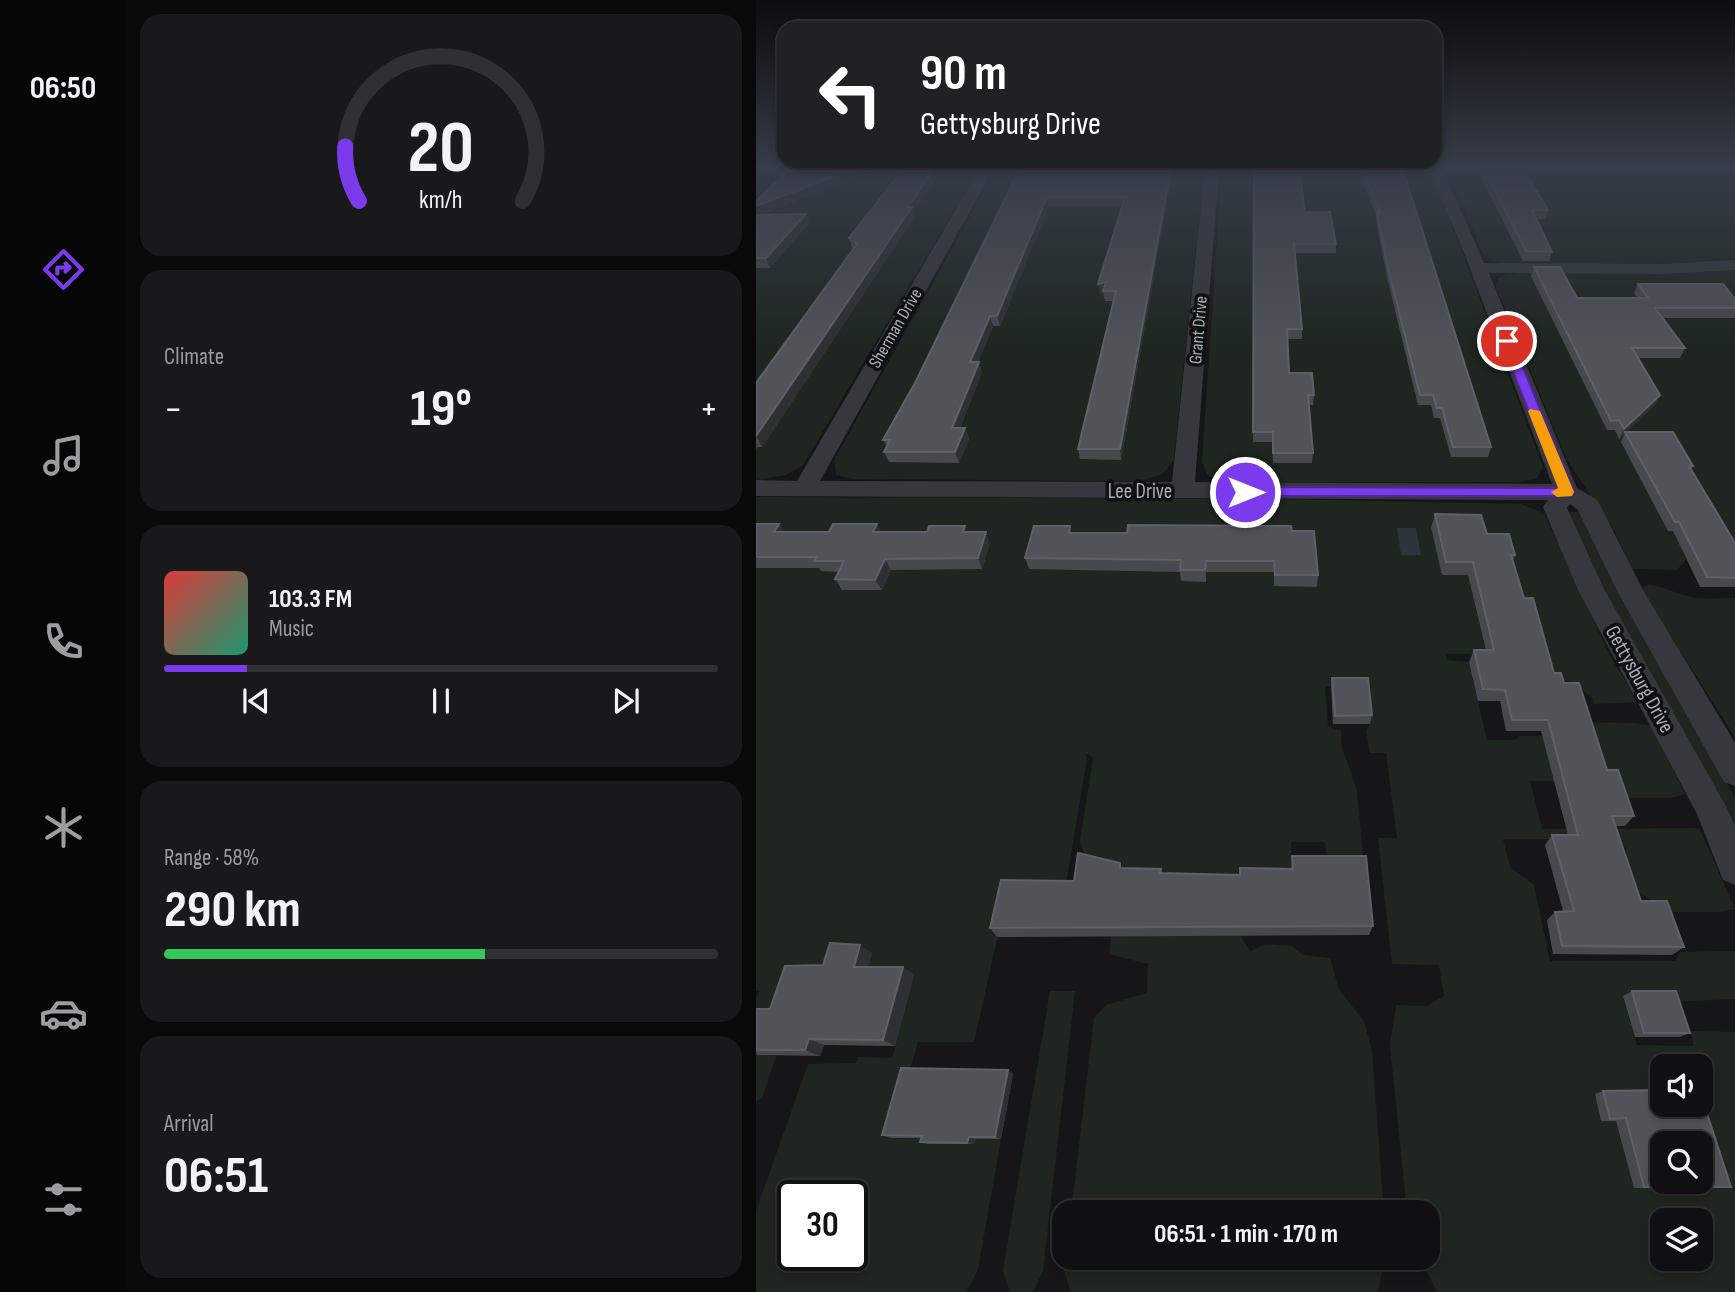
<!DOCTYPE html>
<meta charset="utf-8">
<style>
body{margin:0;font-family:"Sofia Sans Condensed",sans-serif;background:#19191b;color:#f1f3f6;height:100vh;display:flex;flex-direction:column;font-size:26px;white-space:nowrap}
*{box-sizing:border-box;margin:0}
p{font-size:23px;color:#9c9d9f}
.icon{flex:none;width:38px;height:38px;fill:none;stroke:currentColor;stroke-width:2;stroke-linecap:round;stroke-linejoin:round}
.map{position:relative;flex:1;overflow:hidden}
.panel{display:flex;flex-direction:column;gap:14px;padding:14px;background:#09090a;width:630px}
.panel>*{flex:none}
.hud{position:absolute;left:21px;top:21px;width:665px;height:147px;border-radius:21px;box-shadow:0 4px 10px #0003,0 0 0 2px #303032;background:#202124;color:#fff;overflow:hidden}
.buttons{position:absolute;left:894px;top:1054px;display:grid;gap:14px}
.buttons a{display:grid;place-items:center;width:63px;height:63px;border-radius:14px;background:#101012;box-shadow:0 4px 10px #0003,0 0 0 2px #303032;font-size:35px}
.speed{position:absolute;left:21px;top:1180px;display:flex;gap:14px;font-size:35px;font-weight:700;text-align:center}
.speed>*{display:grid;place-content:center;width:91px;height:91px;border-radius:50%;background:#101012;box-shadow:0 4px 10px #0003,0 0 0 2px #303032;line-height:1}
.speed .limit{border:4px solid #111;border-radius:10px;background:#fff;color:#111}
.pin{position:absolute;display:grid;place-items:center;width:60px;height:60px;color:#fff;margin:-30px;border:4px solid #fff;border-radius:50%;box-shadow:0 2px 7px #0007}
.me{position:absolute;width:77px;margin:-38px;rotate:90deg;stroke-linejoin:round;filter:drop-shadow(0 0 5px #0008)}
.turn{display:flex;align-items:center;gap:24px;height:147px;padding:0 28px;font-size:32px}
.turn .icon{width:91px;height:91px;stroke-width:2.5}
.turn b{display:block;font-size:49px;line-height:60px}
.big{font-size:52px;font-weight:700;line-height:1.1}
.panel .tile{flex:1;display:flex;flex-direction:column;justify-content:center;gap:10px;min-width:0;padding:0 24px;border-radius:21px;background:#19191b}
.panel .dial{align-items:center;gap:0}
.dial svg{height:182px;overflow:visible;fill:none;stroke:#303032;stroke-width:7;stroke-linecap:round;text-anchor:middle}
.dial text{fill:#f1f3f6;stroke:none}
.song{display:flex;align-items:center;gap:21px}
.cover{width:84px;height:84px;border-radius:10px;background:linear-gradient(135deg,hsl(0 70% 55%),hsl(160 70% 35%))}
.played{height:7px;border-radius:4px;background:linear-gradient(90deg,#7c3aed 15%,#303032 15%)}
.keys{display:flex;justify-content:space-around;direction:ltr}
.heat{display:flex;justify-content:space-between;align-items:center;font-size:38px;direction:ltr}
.charge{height:10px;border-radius:5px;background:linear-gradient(90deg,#34c759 58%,#303032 0)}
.trip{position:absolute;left:296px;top:1200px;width:388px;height:70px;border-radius:21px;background:#101012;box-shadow:0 4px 10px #0003,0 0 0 2px #303032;font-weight:700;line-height:70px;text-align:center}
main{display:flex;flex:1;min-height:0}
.tabs{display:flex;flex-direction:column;width:126px;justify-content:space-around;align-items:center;background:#060607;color:#9c9d9f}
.tabs .icon{width:49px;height:49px}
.tabs .selected{color:#7c3aed}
.tabs b{font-size:32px;color:#f1f3f6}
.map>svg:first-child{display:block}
.green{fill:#1e261f;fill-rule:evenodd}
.water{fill:#2c353c}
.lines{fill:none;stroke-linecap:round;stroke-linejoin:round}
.street{fill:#37383d;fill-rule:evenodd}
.wall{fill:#47494d}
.shaded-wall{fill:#2f3033}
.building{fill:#525359;stroke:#5f6168;stroke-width:2;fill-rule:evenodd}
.route{fill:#7c3aed;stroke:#51269a;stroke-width:2}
.slow{fill:#f59e0b}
.labels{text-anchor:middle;stroke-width:7;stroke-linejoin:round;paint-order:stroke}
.far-street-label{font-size:18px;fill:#a8adb8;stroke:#111113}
.street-label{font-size:21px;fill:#a8adb8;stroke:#111113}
</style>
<main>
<nav class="tabs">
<b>06:50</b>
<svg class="icon selected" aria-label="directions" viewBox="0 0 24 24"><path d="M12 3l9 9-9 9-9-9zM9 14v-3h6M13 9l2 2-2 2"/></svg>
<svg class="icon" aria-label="music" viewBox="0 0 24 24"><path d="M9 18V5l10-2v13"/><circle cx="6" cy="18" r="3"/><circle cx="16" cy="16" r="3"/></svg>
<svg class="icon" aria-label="phone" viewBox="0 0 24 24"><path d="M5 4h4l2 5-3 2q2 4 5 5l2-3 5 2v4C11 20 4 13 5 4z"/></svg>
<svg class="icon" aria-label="climate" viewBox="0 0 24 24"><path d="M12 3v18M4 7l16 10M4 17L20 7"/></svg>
<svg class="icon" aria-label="car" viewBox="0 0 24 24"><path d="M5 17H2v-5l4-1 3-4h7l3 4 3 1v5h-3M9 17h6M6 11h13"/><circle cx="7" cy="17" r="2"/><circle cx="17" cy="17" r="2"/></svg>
<svg class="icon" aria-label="filters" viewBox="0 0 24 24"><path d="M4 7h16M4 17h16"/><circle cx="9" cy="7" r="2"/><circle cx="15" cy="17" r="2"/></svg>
</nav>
<section class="panel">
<div class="tile dial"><svg viewBox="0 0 100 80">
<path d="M14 69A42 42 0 1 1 86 69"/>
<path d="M14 69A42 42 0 0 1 8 45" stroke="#7c3aed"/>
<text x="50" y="56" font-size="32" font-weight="700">20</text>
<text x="50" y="72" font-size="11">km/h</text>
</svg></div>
<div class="tile"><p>Climate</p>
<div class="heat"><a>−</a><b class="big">19°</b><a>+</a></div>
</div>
<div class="tile">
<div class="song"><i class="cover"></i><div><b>103.3 FM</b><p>Music</p></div></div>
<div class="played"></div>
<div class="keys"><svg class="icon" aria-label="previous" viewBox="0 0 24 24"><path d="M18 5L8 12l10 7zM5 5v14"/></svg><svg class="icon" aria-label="pause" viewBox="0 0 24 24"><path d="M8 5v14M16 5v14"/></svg><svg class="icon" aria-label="next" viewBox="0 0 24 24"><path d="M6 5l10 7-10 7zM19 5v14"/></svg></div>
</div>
<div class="tile"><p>Range · 58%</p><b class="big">290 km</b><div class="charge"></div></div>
<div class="tile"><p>Arrival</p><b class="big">06:51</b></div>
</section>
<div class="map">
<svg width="979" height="1292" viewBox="0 0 979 1292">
<rect width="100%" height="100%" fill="#161618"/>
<!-- green -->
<g class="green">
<polygon points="14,168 223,168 47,465 30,475 0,480 0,182"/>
<polygon points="241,168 448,168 418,459 407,474 384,481 97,479 80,475 78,460"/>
<polygon points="466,168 672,168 677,175 787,467 781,478 763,482 473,482 452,476 446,461"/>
<polygon points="688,168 979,168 979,171 969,171 971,174 960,176 979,180 979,261 902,264 747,264 727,256 708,204"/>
<polygon points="979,270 979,554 924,545 930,560 921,570 876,569 859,532 811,460 739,285 744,276 763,273 920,273"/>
<path d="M0 497 517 499 765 504 788 513 853 654 882 702 838 704 837 699 819 683 803 679 797 665 785 662 783 654H690L691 660 713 662 731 740H759L762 736H833L830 722 881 723 895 726 929 794 915 798H863L791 751 798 781H774L786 829 943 828 979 909 963 912H911L877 888 870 874V848L853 839H747L754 867 778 885 794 961H919L924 952 979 951V999L913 1002 867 997 881 1045 938 1046 934 1031 979 1032V1292H681L664 1258H672V1213H651L634 1045 640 1005 671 1006 688 996 683 965 636 964 622 838H641L630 753H614L610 730 614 724 610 687 569 686 572 726 585 731 586 748 601 790 607 857H571L569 842H535V879L483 933 494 951 510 944 535 946 547 955 574 958 583 990 608 1021 616 1051 628 1213H315L338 1018 350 1005 391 993 392 964 353 954 355 936 324 841 337 758 330 753 331 759 309 890H252L218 1042H162L135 1137 245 1139 222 1270 210 1292H0V1211L52 1064 100 1063 102 1057 136 1058 158 976 15 1055 20 1056 6 1098 0 1101V998L3 991H0ZM906 1066H945V1104H906ZM906 1143H945V1181H906ZM37 1195H96V1255H37ZM906 1220H945V1258H906Z"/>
<path d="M813 512H824L866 601 939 723 979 798V830C946 758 904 693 865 624 845 588 829 550 813 512Z"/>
<path d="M893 585C908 586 925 596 940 598 953 599 966 598 979 598V737L884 588Z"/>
<polygon points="294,991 319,991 287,1271 277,1292 254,1292 247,1271"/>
<polygon points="310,1258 629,1258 622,1292 315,1292 308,1271"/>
</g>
<!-- water -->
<polygon class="water" points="641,528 660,528 665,555 645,555"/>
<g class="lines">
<!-- street -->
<g class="street">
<polygon points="0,168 12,168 0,177"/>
<polygon points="224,168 238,168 64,481 416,482 449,168 463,168 439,482 796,484 705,245 672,168 686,168 728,263 907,264 979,260 979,270 907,274 733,273 821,488 840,499 844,505 887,590 979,743 979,786 968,782 862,593 822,510 814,504 811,508 848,589 971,808 979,826 979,885 967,880 941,814 822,590 787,507 792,500 0,496 0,480 41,481"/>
</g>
</g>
<!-- wall -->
<g class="wall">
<polygon points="34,168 125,168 5,215 50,214 53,223 14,268 0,268 0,201"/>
<polygon points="148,168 187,168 158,211 159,216 6,447 2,447 0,449 0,383 98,248 96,247 93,238"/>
<polygon points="264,168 417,168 365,460 324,459 322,449 358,301 349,301 347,293 344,294 342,284 366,206 293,206 244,326 237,326 222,362 226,372 204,428 209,428 213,439 203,463 133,462 128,452 131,447 127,440 159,383"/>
<polygon points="498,168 645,168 735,447 732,457 695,457 684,418 678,418 675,405 662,405 631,277 620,221 620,215 604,175 544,175 549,212 580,244 580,253 539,253 546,329 546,339 532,339 533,373 558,395 557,405 553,405 557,453 556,463 517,463 516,442 497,442"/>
<polygon points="720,168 770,168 773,172 772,176 792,210 789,219 780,219 796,252 793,261 767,261"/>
<polygon points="778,267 821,298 882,298 878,293 882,284 979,299 979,318 906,318 929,348 924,358 882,358 899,405 870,432 937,466 935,469 979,543 979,587 944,587 917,531 912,531 865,442 869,433 863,439 859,430 851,430 775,276"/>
<polygon points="679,514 731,534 759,555 757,561 768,598 798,673 808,683 851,770 878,816 869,826 859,826 885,901 928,947 916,955 797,954 791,920 799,912 807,911 789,845 796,835 812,835 785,731 750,731 744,701 722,701 713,662 718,650 730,650 712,575 686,575 675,527"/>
<polygon points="0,524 23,524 28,532 212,532 234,543 226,569 135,570 126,590 86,590 79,579 83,572 65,571 63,568 0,568"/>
<polygon points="536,531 562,575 561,587 518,586 518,572 450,572 450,582 425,581 424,572 273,569 269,558 316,533"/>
<polygon points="576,678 616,715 614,724 577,724 575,687"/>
<polygon points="536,856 617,926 613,935 241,937 234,928 318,881 366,868 405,869 406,873 484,875 535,869"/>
<polygon points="116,953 112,967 147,967 158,975 139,1046 68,1045 64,1056 0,1055 0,1009 14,1009 67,965"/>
<polygon points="876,991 934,1033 924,1037 879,1037 867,996"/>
<polygon points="252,1070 257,1074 245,1139 219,1139 217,1144 172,1144 164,1142 165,1138 135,1138 126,1135"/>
<polygon points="847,1091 975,1187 878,1188 860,1121 845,1121 839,1094"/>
</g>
<!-- shaded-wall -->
<g class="shaded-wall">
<polygon points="101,168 125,168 0,217 0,206"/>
<polygon points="179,168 187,168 158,211 159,216 6,447 0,436 152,207"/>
<polygon points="415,168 417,168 365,460 364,449"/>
<polygon points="291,197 293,206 244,326 241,316"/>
<polygon points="50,214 53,223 14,268 10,258"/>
<polygon points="350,282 347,293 344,294 342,284"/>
<polygon points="234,316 237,326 218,372 214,362"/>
<polygon points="223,362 226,372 200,439 196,428"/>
<polygon points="904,395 899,405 863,439 868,429"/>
<polygon points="209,428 213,439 203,463 199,452"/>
<polygon points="23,524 30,536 18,532"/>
<polygon points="121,524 127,535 117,532"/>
<polygon points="230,532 234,543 226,569 222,558"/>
<polygon points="129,559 135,570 126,590 119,580"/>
<polygon points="104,945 116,953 110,975 98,967"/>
<polygon points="147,967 158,975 139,1046 127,1040"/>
<polygon points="53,1039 68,1045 64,1056 49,1050"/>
<polygon points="252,1070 257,1074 245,1139 239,1137"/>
<polygon points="213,1137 219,1139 217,1144 211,1143"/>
</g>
<!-- building -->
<g class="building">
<polygon points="34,168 101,168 0,206 0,201"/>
<polygon points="148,168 179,168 152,207 156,207 0,436 0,383 101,244 93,238"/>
<polygon points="264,168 415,168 364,449 322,449 360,291 347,291 350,282 342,284 369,197 291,197 241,316 234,316 214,362 223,362 196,428 209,428 199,452 128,452 134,440 127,440 159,383"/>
<polygon points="498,168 543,168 549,212 574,212 580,244 538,244 546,329 531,329 533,373 556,373 558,395 552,395 557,453 517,453 517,432 497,432"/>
<polygon points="606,168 645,168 648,173 735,447 697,447 686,408 681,408 677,395 664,395 632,268 621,212 624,212"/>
<polygon points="727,168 770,168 773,172 769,172 792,210 776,210 796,252 770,251"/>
<polygon points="50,214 10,258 0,258 0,215"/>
<polygon points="778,267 804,267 821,298 892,298 882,284 967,284 979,299 979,308 899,308 929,348 876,348 904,395 868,429 863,420 855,421"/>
<polygon points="869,432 917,432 937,466 933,466 979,543 979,578 951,577 923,522 919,522"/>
<polygon points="679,514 725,515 731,534 753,534 759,555 755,555 768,598 777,598 798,673 805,673 808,683 823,683 851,770 862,770 878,816 856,816 885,901 911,901 928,947 806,946 799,912 818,911 796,835 822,835 792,720 756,720 749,690 727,689 718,650 738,650 717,562 690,562"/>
<polygon points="0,524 23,524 18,532 73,532 77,524 121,524 117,532 171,532 173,526 209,526 207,532 230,532 222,558 129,559 119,580 79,579 88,561 58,561 60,557 0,557"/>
<polygon points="372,525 535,526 536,531 558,531 562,575 519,575 518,561 450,561 449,570 424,570 425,560 269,558 278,526 314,526 313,533 371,533"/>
<polygon points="576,678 612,678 616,715 579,716"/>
<polygon points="322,853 364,863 364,868 405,869 404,873 484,875 484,868 537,869 536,856 610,856 617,926 234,928 245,880 318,881"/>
<polygon points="74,943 104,945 98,967 147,967 127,1040 53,1039 49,1050 0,1050 0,1009 14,1009 29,966 67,965"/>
<polygon points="876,991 920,991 934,1033 888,1033"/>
<polygon points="145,1068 252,1070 239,1137 213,1137 211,1143 164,1142 166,1136 126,1135"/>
<path d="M906 1090V1104H945V1095L975 1187H888L870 1118 854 1119 847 1091ZM906 1143H945V1181H906Z"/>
</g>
<!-- sky -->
<linearGradient id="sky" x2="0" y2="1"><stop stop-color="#0c0c0d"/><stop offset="0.48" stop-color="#363c48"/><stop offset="1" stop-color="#363c48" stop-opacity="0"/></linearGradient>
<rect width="979" height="349" fill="url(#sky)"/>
<!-- route -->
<polygon class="route" points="747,338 756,341 818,492 816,496 489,496 482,492 489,487 803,488 745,341"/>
<!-- slow -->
<polygon class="slow" points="774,409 784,411 818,492 816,496 801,497 795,492 802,488 772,411"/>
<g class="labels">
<!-- far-street labels -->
<g class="far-street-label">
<text transform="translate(139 328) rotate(-60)" y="6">Sherman Drive</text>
<text transform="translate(442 330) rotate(-85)" y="6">Grant Drive</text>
</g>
<!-- street labels -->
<g class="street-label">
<text x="384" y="498">Lee Drive</text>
<text transform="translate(884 679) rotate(61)" y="7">Gettysburg Drive</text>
</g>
</g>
</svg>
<div class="buttons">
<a><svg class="icon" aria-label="sound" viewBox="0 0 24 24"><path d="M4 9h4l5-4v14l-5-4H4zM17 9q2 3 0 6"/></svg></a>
<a><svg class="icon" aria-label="search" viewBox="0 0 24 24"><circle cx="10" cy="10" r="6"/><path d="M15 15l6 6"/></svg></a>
<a><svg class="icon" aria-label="layers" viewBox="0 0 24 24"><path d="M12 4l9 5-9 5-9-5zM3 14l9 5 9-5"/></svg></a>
</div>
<div class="speed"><div class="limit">30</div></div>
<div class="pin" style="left:751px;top:341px;background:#d93025"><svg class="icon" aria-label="arrive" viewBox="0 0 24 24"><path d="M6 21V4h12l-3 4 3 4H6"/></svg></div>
<svg class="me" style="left:489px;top:492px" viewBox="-20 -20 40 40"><circle r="17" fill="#7c3aed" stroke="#fff" stroke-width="3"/><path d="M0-11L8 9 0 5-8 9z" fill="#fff"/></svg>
<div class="trip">06:51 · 1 min · 170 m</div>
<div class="hud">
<div class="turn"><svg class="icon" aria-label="left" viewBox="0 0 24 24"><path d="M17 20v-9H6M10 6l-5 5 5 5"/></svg><div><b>90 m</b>Gettysburg Drive</div></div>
</div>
</div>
</main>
